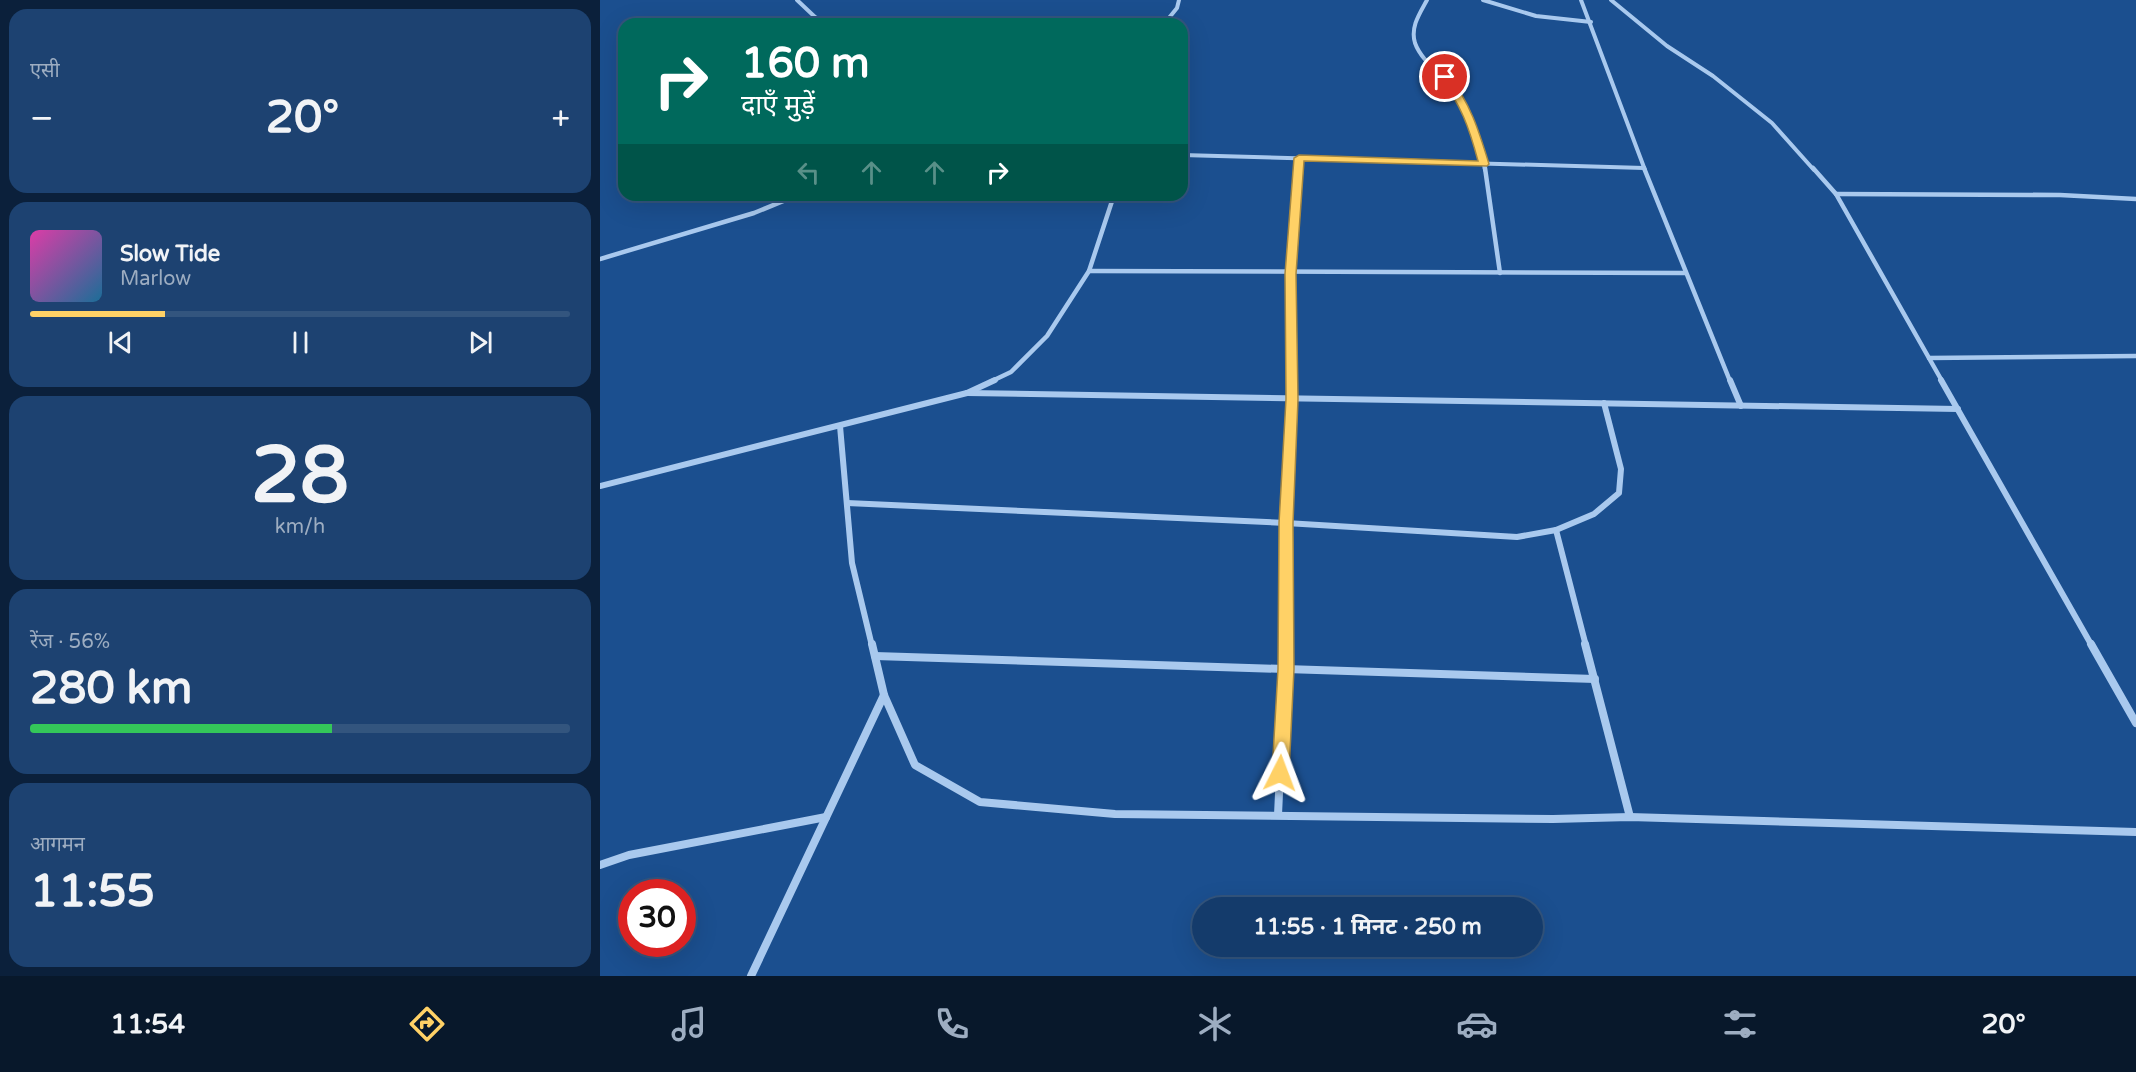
<!DOCTYPE html>
<html lang="hi">
<meta charset="utf-8">
<style>
body{margin:0;font-family:"Varela Round","Noto Sans Devanagari",sans-serif;background:#1d4271;color:#f1f3f6;height:100vh;display:flex;flex-direction:column;font-size:22px;white-space:nowrap}
*{box-sizing:border-box;margin:0}
p{font-size:20px;color:#9dadc1}
.icon{flex:none;width:33px;height:33px;fill:none;stroke:currentColor;stroke-width:2;stroke-linecap:round;stroke-linejoin:round}
.map{position:relative;flex:1;overflow:hidden}
.details{display:flex;flex-direction:column;gap:9px;padding:9px;background:#0b203b;width:600px}
.details>*{flex:none}
.banner{position:absolute;left:18px;top:18px;width:570px;height:183px;border-radius:18px;box-shadow:0 6px 24px #0002,0 0 0 2px #33557e;background:#00695c;color:#fff;overflow:hidden}
.speed{position:absolute;left:18px;top:879px;display:flex;gap:12px;font-size:30px;font-weight:700;text-align:center}
.speed>*{display:grid;place-content:center;width:78px;height:78px;border-radius:50%;background:#143b6b;box-shadow:0 6px 24px #0002,0 0 0 2px #33557e;line-height:1}
.speed .limit{border:9px solid #d22;background:#fff;color:#111}
.pin{position:absolute;display:grid;place-items:center;width:51px;height:51px;color:#fff;margin:-26px;border:3px solid #fff;border-radius:50%;box-shadow:0 2px 6px #0007}
.me{position:absolute;width:66px;margin:-33px;rotate:3deg;stroke-linejoin:round;filter:drop-shadow(0 0 4px #0008)}
.turn{display:flex;align-items:center;gap:21px;height:126px;padding:0 24px;font-size:27px}
.turn .icon{width:78px;height:78px;stroke-width:2.5}
.turn b{display:block;font-size:42px;line-height:51px}
.lanes{display:flex;align-items:center;height:57px;padding:0 24px;background:#0003;justify-content:center;gap:30px;direction:ltr}
.lanes .off{opacity:.35}
.big{font-size:45px;font-weight:700;line-height:1.1}
.details .tile{flex:1;display:flex;flex-direction:column;justify-content:center;gap:9px;min-width:0;padding:0 21px;border-radius:18px;background:#1d4271}
.details .dial{align-items:center;gap:0}
.dial b{font-size:78px;line-height:1}
.song{display:flex;align-items:center;gap:18px}
.cover{width:72px;height:72px;border-radius:9px;background:linear-gradient(135deg,hsl(320 70% 55%),hsl(200 70% 35%))}
.played{height:6px;border-radius:3px;background:linear-gradient(90deg,#ffd166 25%,#33557e 25%)}
.keys{display:flex;justify-content:space-around;direction:ltr}
.heat{display:flex;justify-content:space-between;align-items:center;font-size:33px;direction:ltr}
.charge{height:9px;border-radius:4px;background:linear-gradient(90deg,#34c759 56%,#33557e 0)}
.trip{position:absolute;left:592px;top:897px;width:351px;height:60px;border-radius:30px;background:#143b6b;box-shadow:0 6px 24px #0002,0 0 0 2px #33557e;font-weight:700;line-height:60px;text-align:center}
.tabs{display:flex;height:96px;justify-content:space-around;align-items:center;background:#08182b;color:#9dadc1}
.tabs .icon{width:42px;height:42px}
.tabs .selected{color:#ffd166}
.tabs b{font-size:27px;color:#f1f3f6}
main{display:flex;flex:1;min-height:0}
.map>svg:first-child{display:block}
.lines{fill:none;stroke-linecap:round;stroke-linejoin:round}
.street-far3{stroke:#a9c9ee;stroke-width:4}
.street-far2{stroke:#a9c9ee;stroke-width:4.5}
.street-far1{stroke:#a9c9ee;stroke-width:6}
.street{stroke:#a9c9ee;stroke-width:8}
.route{fill:#ffd166;stroke:#a68842;stroke-width:1.5}
</style>
<main>
<section class="details">
<div class="tile"><p>एसी</p>
<div class="heat"><a>−</a><b class="big">20°</b><a>+</a></div>
</div>
<div class="tile">
<div class="song"><i class="cover"></i><div><b>Slow Tide</b><p>Marlow</p></div></div>
<div class="played"></div>
<div class="keys"><svg class="icon" aria-label="previous" viewBox="0 0 24 24"><path d="M18 5L8 12l10 7zM5 5v14"/></svg><svg class="icon" aria-label="pause" viewBox="0 0 24 24"><path d="M8 5v14M16 5v14"/></svg><svg class="icon" aria-label="next" viewBox="0 0 24 24"><path d="M6 5l10 7-10 7zM19 5v14"/></svg></div>
</div>
<div class="tile dial"><b>28</b><p>km/h</p></div>
<div class="tile"><p>रेंज · 56%</p><b class="big">280 km</b><div class="charge"></div></div>
<div class="tile"><p>आगमन</p><b class="big">11:55</b></div>
</section>
<div class="map">
<svg width="1536" height="976" viewBox="0 0 1536 976">
<rect width="100%" height="100%" fill="#1b4f8f"/>
<g class="lines">
<!-- street-far3 -->
<g class="street-far3">
<polyline points="197,0 215,17 229,24"/>
<path d="M827 0C820 13 810 27 815 43 822 63 845 76 857 92 872 113 881 144 885 170"/>
<polyline points="883,0 936,16 991,22"/>
<polyline points="981,0 1045,170"/>
<polyline points="1011,0 1067,46 1113,76 1172,123 1214,170"/>
<polyline points="564,24 577,8 579,0"/>
<polyline points="582,155 1044,168"/>
<polyline points="698,170 699,158"/>
</g>
<!-- street-far2 -->
<g class="street-far2">
<polyline points="885,168 900,273"/>
<polyline points="1044,168 1130,381"/>
<polyline points="1213,168 1236,194 1342,381"/>
<polyline points="1236,194 1460,195 1536,199"/>
<polyline points="0,259 154,213 198,195"/>
<polyline points="489,271 1085,273"/>
<polyline points="1329,358 1536,356"/>
<polyline points="392,381 411,372 447,336 489,271 514,195"/>
<polyline points="692,381 691,274 698,168"/>
</g>
<!-- street-far1 -->
<g class="street-far1">
<polyline points="1130,380 1141,406"/>
<polyline points="1341,380 1492,646"/>
<polyline points="367,393 1358,409"/>
<polyline points="240,426 252,563 272,646"/>
<polyline points="0,486 367,393 395,380"/>
<polyline points="247,503 686,523 917,537 956,530 994,514 1019,493 1021,469 1004,403"/>
<polyline points="956,530 986,646"/>
<polyline points="686,646 686,523 692,380"/>
</g>
<!-- street -->
<g class="street">
<polyline points="272,644 284,695 315,765 380,802 515,814 953,819 1030,817 1536,832"/>
<polyline points="985,644 1030,817"/>
<polyline points="1491,644 1536,723"/>
<polyline points="275,656 995,679"/>
<polyline points="678,815 686,644"/>
<polyline points="0,865 29,855 226,817"/>
<polyline points="151,976 284,695"/>
</g>
</g>
<!-- route -->
<path class="route" d="M842 75H848C870 102 879 131 889 164L887 166 704 161 696 274 698 399 693 523 694 669 689 773 686 779 680 782 674 779 672 773 678 669 679 523 686 399 685 274 694 158 699 155 878 161C869 127 861 105 840 77Z"/>
</svg>
<div class="speed"><div class="limit">30</div></div>
<div class="pin" style="left:845px;top:77px;background:#d93025"><svg class="icon" aria-label="arrive" viewBox="0 0 24 24"><path d="M6 21V4h12l-3 4 3 4H6"/></svg></div>
<svg class="me" style="left:680px;top:773px" viewBox="-20 -20 40 40"><path d="M0-17L14 15 0 8-14 15z" fill="#ffd166" stroke="#fff" stroke-width="4"/></svg>
<div class="trip">11:55 · 1 मिनट · 250 m</div>
<div class="banner">
<div class="turn"><svg class="icon" aria-label="right" viewBox="0 0 24 24"><path d="M7 20v-9h11M14 6l5 5-5 5"/></svg><div><b>160 m</b>दाएँ मुड़ें</div></div>
<div class="lanes"><svg class="icon off" aria-label="left" viewBox="0 0 24 24"><path d="M17 20v-9H6M10 6l-5 5 5 5"/></svg><svg class="icon off" aria-label="ahead" viewBox="0 0 24 24"><path d="M12 20V5M6 11l6-6 6 6"/></svg><svg class="icon off" aria-label="ahead" viewBox="0 0 24 24"><path d="M12 20V5M6 11l6-6 6 6"/></svg><svg class="icon" aria-label="right" viewBox="0 0 24 24"><path d="M7 20v-9h11M14 6l5 5-5 5"/></svg></div>
</div>
</div>
</main>
<nav class="tabs">
<b>11:54</b>
<svg class="icon selected" aria-label="directions" viewBox="0 0 24 24"><path d="M12 3l9 9-9 9-9-9zM9 14v-3h6M13 9l2 2-2 2"/></svg>
<svg class="icon" aria-label="music" viewBox="0 0 24 24"><path d="M9 18V5l10-2v13"/><circle cx="6" cy="18" r="3"/><circle cx="16" cy="16" r="3"/></svg>
<svg class="icon" aria-label="phone" viewBox="0 0 24 24"><path d="M5 4h4l2 5-3 2q2 4 5 5l2-3 5 2v4C11 20 4 13 5 4z"/></svg>
<svg class="icon" aria-label="climate" viewBox="0 0 24 24"><path d="M12 3v18M4 7l16 10M4 17L20 7"/></svg>
<svg class="icon" aria-label="car" viewBox="0 0 24 24"><path d="M5 17H2v-5l4-1 3-4h7l3 4 3 1v5h-3M9 17h6M6 11h13"/><circle cx="7" cy="17" r="2"/><circle cx="17" cy="17" r="2"/></svg>
<svg class="icon" aria-label="filters" viewBox="0 0 24 24"><path d="M4 7h16M4 17h16"/><circle cx="9" cy="7" r="2"/><circle cx="15" cy="17" r="2"/></svg>
<b>20°</b>
</nav>
